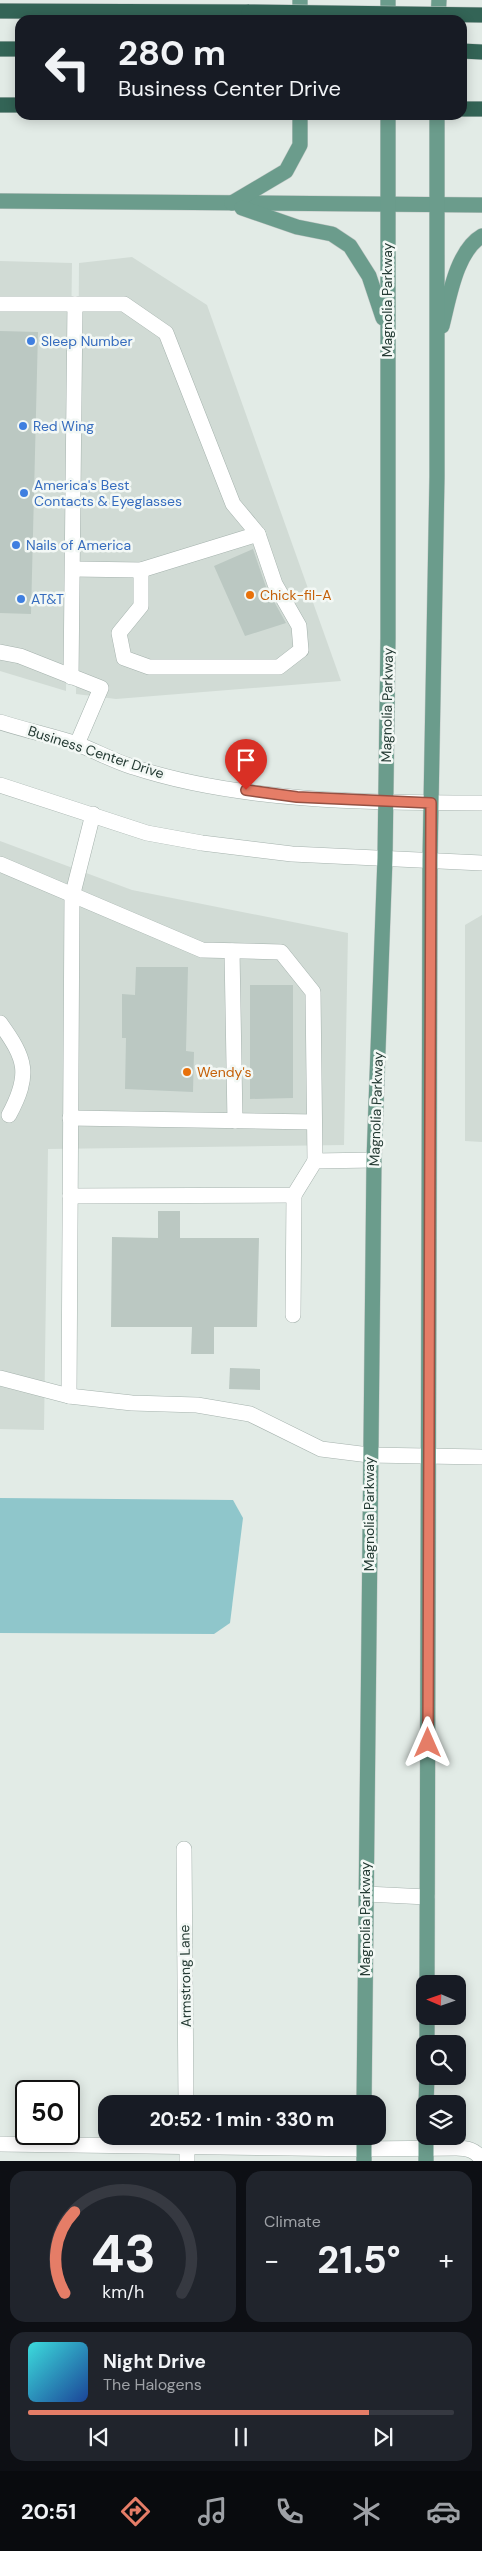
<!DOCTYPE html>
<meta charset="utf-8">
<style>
body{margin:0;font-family:"DM Sans",sans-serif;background:#20242c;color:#f1f3f6;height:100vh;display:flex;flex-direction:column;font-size:19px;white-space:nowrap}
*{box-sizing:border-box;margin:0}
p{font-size:16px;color:#9ea1a6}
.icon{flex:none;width:28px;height:28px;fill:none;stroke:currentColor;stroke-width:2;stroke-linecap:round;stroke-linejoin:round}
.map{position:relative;height:2161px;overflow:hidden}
.details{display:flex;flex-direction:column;gap:10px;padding:10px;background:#0d0f14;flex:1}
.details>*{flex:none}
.guide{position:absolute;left:15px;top:15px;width:452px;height:105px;border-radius:15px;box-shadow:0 2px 12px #0003;background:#171b24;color:#f1f3f6;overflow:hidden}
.needle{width:32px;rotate:272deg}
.fabs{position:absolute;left:416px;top:1975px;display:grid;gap:10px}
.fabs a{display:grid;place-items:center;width:50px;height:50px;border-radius:10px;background:#171b24;box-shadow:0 2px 12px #0003;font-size:25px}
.speed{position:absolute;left:15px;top:2080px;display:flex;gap:10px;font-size:25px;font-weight:700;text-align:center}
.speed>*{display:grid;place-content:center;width:65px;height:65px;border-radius:50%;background:#171b24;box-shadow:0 2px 12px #0003;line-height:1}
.speed .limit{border:2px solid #111;border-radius:8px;background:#fff;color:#111}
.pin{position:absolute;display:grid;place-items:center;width:42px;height:42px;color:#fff;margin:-51px -21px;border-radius:50% 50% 50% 0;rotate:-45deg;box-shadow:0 0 5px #0007}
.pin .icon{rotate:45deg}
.me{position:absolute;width:55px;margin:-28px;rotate:0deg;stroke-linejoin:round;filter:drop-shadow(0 0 4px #0008)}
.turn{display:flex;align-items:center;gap:18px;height:105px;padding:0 20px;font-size:22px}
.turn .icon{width:65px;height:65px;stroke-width:2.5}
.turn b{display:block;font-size:35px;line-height:42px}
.big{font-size:38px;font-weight:800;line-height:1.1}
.details .tile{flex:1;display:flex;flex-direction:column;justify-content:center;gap:8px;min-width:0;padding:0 18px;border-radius:15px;background:#20242c}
.details .dial{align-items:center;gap:0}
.dial svg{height:130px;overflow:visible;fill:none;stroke:#363941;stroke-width:7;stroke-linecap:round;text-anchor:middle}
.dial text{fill:#f1f3f6;stroke:none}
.song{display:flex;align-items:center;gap:15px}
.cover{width:60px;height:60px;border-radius:8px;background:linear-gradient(135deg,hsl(180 70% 55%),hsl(220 70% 35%))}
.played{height:5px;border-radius:2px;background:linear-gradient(90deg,#e57d67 80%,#363941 80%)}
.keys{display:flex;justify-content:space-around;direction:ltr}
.heat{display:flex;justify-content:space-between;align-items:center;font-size:28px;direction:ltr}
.details .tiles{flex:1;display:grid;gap:10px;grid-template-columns:1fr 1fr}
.tile:last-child{grid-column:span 2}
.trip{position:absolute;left:98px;top:2095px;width:288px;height:50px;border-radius:15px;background:#171b24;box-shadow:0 2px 12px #0003;font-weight:800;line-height:50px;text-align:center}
.tabs{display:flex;height:80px;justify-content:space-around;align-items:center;background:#090b0e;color:#9ea1a6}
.tabs .icon{width:35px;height:35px}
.tabs .selected{color:#e57d67}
.tabs b{font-size:22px;color:#f1f3f6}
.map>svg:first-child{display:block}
.built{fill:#d1dbd5}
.water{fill:#8fc6cb}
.building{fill:#bbc8c2}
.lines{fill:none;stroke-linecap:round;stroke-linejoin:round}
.minor-casing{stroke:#a5b2ad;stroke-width:16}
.major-casing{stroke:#c2c8c6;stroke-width:16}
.highway-casing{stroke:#c2c8c6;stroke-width:16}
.minor{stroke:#fff;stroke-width:15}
.major{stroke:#6b9c8c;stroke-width:15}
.highway{stroke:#336456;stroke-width:15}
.highway-bridge-casing{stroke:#c2c8c6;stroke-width:16;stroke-linecap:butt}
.highway-bridge{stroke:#336456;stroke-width:15}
.route-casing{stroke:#955143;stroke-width:12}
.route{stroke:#e57d67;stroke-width:9}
.shop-dot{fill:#3f7fe0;stroke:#f3f8f5;stroke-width:2}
.food-dot{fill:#e8710a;stroke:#f3f8f5;stroke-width:2}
.labels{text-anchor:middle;stroke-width:5;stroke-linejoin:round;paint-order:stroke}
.street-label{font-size:14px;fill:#243a33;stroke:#f3f8f5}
.shop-label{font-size:14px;fill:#366cbe;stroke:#f3f8f5;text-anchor:start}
.food-label{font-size:14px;fill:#c56008;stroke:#f3f8f5;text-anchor:start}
</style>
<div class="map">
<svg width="482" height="2161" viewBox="0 0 482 2161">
<rect width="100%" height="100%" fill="#e2ebe6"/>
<!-- built -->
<g class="built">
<polygon points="132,257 207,305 341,681 116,699 76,694 79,263"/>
<polygon points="0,261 72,263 66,691 0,671"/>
<polygon points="0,841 132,890 348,933 344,1145 48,1149 44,1430 0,1429"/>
<polygon points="482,915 482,1142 465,1141 465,925"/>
</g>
<!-- water -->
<polygon class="water" points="0,1498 233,1500 243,1518 230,1623 214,1634 0,1633"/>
<!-- building -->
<g class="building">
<polygon points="0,331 38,332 31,614 0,613"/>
<polygon points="253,549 266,587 286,623 245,636 214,566"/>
<polygon points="136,967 188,967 186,1051 194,1052 193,1092 125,1089 126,1038 122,1038 122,994 135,995"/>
<polygon points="250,985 293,985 293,1098 250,1099"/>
<polygon points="158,1211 180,1211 180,1238 259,1238 257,1327 214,1327 214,1354 191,1354 192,1327 111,1327 112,1237 158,1238"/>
<polygon points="230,1368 260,1369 260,1390 229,1389"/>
</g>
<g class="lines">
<!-- minor casing -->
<g class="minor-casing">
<g id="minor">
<polyline points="0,304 124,304 166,333 233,504 258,534 275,584 299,626 301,650 279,667 149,667 124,658 119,633 141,606 141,570"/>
<polyline points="74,569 141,570 258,534"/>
<polyline points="0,652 20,656 101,688 77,744"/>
<polyline points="71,677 75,304"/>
<path d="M0 722C25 730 52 736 77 744 96 751 113 761 133 767 239 802 371 803 482 803"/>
<polyline points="0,785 147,833 202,843 292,854 482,863"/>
<polyline points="0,864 202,950 281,952 313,992 315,1161"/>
<polyline points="232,951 235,1121"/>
<path d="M0 1023C26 1059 31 1074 9 1115"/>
<polyline points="70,1118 314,1122"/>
<polyline points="70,1196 294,1195 315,1161 374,1160"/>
<polyline points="293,1315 294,1195"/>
<polyline points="0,1378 69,1396 132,1403 197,1405 250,1414 321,1449 369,1455 482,1457"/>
<polyline points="69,1396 72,897 93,814"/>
<polyline points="184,1849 186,2104"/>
<polyline points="366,1894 427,1897"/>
<path d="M0 2144 364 2149 456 2148C467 2148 476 2150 482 2160"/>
<polyline points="187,2161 187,2136"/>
</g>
</g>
<!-- major casing -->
<g class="major-casing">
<g id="major">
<polyline points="300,20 300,0"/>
<polyline points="388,20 388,0"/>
<polyline points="438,20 439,0"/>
<polyline points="0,201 482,205"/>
<polyline points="232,203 286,171 300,145 300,115"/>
<polyline points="242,208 297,227 332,234 350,246 369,276 383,318"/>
<path d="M442 326C449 299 456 251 482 236"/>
<polyline points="427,1984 430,860 437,477 437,115"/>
<polyline points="427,2044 427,2016"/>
<polyline points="364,2104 374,1160 385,858 388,638 388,115"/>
<polyline points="426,2104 427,2076"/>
<polyline points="426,2136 426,2161"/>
<polyline points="364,2161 364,2136"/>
</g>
</g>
<!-- highway casing -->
<g class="highway-casing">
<g id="highway">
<polyline points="0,11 249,12"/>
<polyline points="0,49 20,49"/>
<polyline points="462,51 482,52"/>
<polyline points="0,105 20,105"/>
<polyline points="462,109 482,109"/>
</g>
</g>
<!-- minor -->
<use href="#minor" class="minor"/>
<!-- major -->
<use href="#major" class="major"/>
<!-- highway -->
<use href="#highway" class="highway"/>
<!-- highway-bridge casing -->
<g class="highway-bridge-casing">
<polyline id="highway-bridge" points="249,12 482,15"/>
</g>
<!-- highway-bridge -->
<use href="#highway-bridge" class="highway-bridge"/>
</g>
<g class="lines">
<!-- route casing -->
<g class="route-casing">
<polyline id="route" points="246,790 297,797 431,803 428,1743"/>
</g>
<!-- route -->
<use href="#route" class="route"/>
</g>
<!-- markers -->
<g class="shop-dot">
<circle cx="31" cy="341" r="5"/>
<circle cx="23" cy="426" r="5"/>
<circle cx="24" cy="493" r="5"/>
<circle cx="16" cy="545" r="5"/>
<circle cx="21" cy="599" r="5"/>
</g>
<g class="food-dot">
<circle cx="250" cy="595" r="5"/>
<circle cx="187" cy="1072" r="5"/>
</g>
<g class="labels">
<!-- street labels -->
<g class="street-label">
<text transform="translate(387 300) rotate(-90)" y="5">Magnolia Parkway</text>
<text transform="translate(387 705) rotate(-89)" y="5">Magnolia Parkway</text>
<text transform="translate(96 752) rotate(18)" y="5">Business Center Drive</text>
<text transform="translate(376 1109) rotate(-88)" y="5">Magnolia Parkway</text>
<text transform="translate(369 1514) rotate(-90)" y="5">Magnolia Parkway</text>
<text transform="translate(365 1919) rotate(-90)" y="5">Magnolia Parkway</text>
<text transform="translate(185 1976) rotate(-91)" y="5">Armstrong Lane</text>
</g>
<!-- shop labels -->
<g class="shop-label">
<text x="41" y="346">Sleep Number</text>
<text x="33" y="431">Red Wing</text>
<text x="34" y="490">America's Best<tspan x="34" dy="16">Contacts &amp; Eyeglasses</tspan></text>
<text x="26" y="550">Nails of America</text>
<text x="31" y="604">AT&amp;T</text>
</g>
<!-- food labels -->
<g class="food-label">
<text x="260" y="600">Chick-fil-A</text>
<text x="197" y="1077">Wendy's</text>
</g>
</g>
</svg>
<div class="fabs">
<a><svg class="needle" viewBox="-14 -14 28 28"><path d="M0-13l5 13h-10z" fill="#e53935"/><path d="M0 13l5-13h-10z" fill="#9ea1a6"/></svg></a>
<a><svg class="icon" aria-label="search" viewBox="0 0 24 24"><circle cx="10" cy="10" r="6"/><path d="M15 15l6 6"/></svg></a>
<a><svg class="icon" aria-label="layers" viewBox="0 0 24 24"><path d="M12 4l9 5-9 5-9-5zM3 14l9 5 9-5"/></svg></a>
</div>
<div class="speed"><div class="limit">50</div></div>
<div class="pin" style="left:246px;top:790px;background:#d93025"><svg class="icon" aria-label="arrive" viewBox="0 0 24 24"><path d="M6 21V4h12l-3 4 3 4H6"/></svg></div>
<svg class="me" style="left:428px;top:1743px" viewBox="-20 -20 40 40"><path d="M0-17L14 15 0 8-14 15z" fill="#e57d67" stroke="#fff" stroke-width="4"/></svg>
<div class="trip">20:52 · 1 min · 330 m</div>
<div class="guide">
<div class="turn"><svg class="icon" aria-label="left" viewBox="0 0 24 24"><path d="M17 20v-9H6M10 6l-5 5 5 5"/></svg><div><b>280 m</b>Business Center Drive</div></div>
</div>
</div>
<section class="details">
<div class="tiles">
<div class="tile dial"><svg viewBox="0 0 100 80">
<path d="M14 69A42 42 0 1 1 86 69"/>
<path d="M14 69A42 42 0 0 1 20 19" stroke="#e57d67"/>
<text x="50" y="56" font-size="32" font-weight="700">43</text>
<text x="50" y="72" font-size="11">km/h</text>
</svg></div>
<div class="tile"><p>Climate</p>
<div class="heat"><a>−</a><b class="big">21.5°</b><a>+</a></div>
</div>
<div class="tile">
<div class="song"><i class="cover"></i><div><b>Night Drive</b><p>The Halogens</p></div></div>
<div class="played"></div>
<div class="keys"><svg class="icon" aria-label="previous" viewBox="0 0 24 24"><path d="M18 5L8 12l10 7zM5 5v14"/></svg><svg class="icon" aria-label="pause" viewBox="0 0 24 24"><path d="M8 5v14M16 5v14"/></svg><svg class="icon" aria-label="next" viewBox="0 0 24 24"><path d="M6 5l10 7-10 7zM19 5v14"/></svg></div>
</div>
</div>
</section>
<nav class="tabs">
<b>20:51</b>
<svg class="icon selected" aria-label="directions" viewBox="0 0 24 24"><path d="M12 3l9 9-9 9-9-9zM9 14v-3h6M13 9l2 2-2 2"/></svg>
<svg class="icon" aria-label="music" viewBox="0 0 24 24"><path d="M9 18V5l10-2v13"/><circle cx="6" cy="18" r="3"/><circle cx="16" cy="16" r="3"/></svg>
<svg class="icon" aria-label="phone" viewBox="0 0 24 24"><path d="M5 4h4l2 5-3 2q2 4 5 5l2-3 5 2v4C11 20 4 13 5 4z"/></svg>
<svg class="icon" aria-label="climate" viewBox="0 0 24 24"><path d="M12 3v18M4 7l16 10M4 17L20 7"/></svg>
<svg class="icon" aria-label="car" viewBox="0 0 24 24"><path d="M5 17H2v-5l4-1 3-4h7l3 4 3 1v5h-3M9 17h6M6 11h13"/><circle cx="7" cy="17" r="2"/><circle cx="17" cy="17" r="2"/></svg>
</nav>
